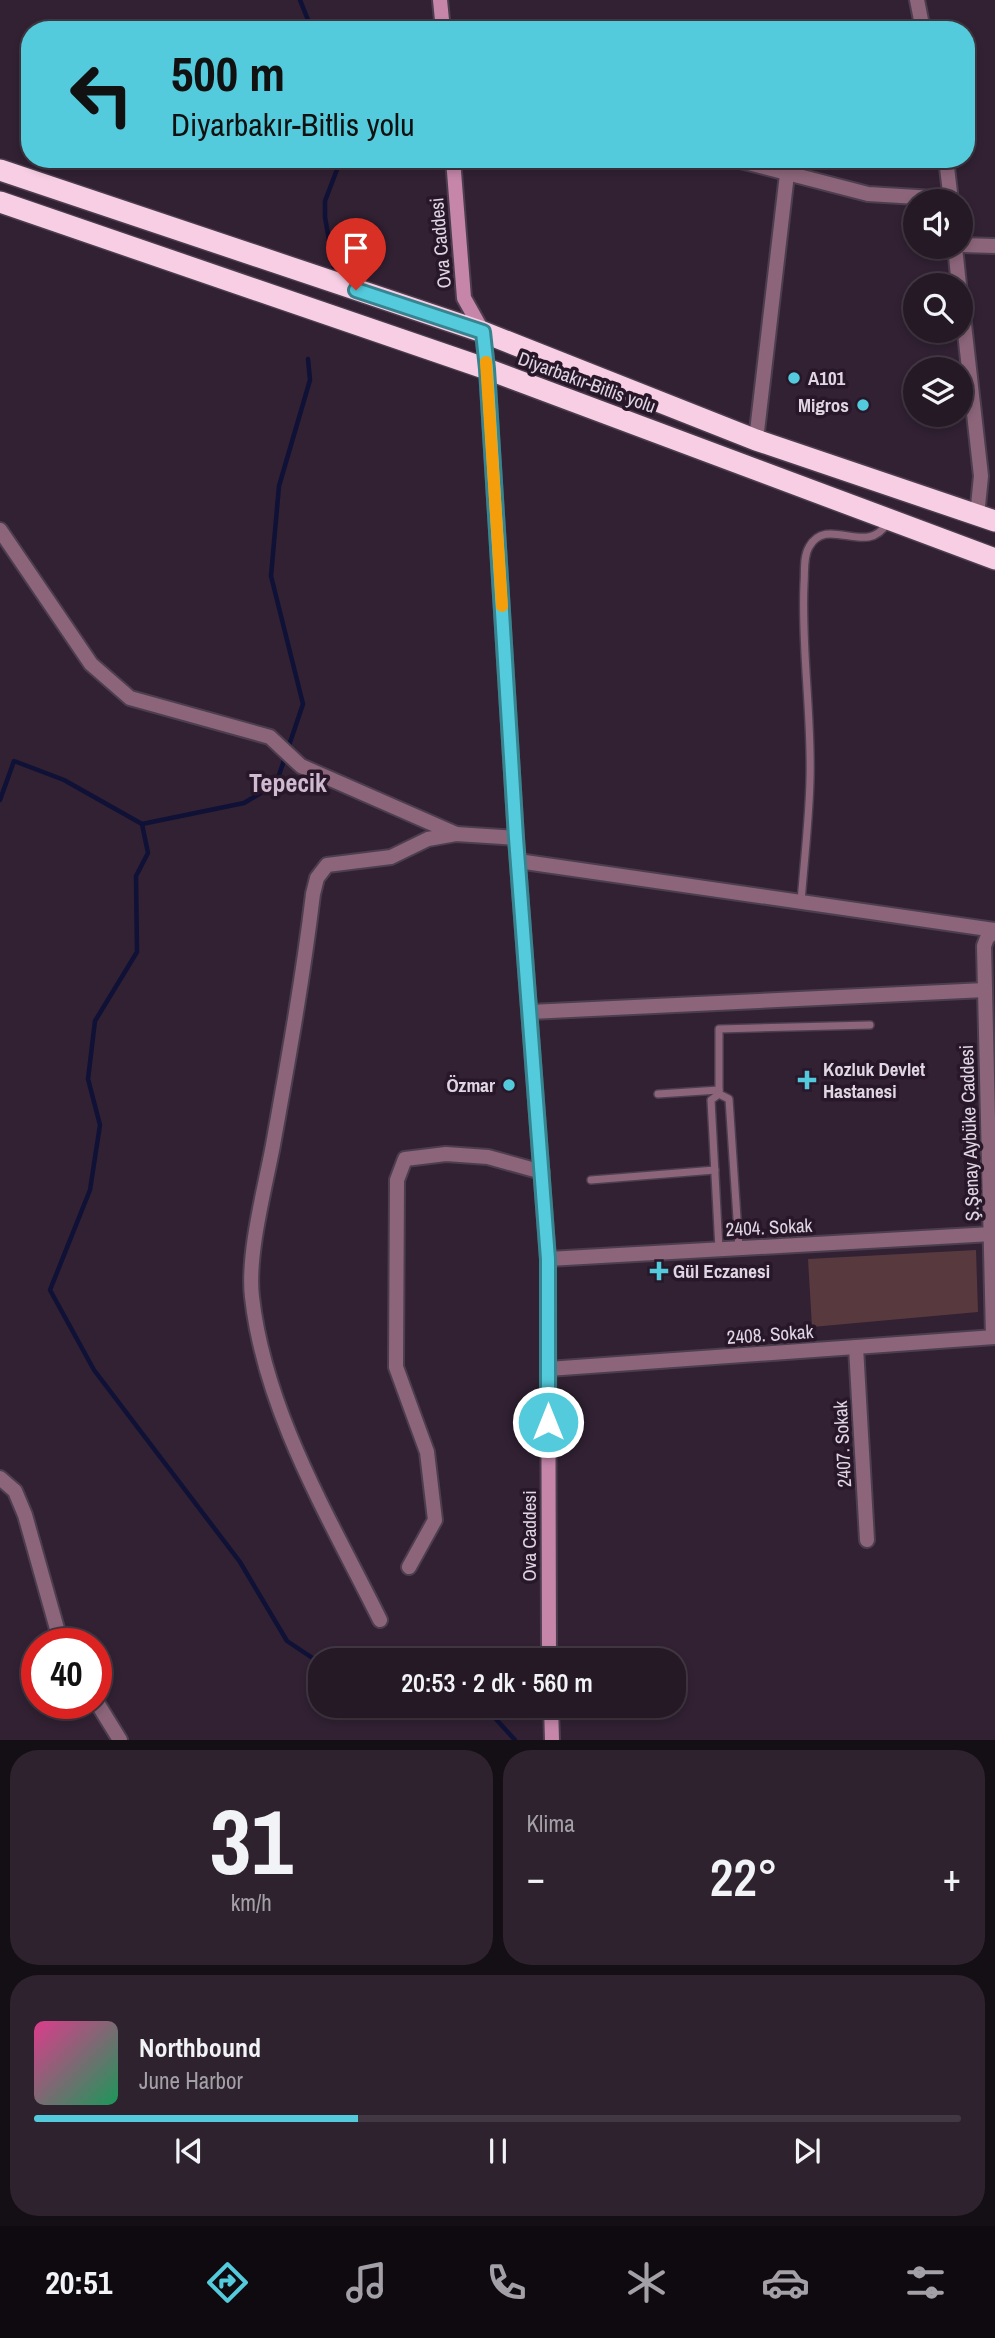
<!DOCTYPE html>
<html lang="tr">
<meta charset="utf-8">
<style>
body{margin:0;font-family:"Archivo Narrow",sans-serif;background:#2d222e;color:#f1f3f6;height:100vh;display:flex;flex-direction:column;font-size:26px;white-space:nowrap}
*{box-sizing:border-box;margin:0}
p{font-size:23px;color:#a3a0a7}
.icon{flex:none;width:38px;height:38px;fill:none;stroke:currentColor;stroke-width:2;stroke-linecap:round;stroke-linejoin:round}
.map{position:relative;height:1740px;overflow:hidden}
.details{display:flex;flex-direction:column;gap:10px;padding:10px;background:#140e15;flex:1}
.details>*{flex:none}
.guide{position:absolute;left:21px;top:21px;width:954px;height:147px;border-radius:28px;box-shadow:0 4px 10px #0003,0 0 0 2px #423843;background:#53cbdc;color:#111;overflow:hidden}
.buttons{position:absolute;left:903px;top:189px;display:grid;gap:14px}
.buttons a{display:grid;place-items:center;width:70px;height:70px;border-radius:50%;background:#251926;box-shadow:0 4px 10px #0003,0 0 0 2px #423843;font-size:35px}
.speed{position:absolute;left:21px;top:1628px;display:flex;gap:14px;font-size:35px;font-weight:700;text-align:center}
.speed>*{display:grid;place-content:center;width:91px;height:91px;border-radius:50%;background:#251926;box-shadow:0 4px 10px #0003,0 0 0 2px #423843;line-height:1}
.speed .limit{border:10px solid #d22;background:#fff;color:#111}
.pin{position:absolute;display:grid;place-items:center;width:60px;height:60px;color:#fff;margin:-72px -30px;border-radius:50% 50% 50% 0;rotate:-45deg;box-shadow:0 0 7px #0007}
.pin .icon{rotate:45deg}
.me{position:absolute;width:77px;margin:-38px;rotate:0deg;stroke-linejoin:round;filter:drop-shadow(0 0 5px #0008)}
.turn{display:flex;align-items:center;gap:24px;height:147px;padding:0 35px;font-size:32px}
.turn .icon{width:91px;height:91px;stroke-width:2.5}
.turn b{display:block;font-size:49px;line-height:60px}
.big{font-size:52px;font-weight:600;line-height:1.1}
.details .card{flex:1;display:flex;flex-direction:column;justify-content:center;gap:10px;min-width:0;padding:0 24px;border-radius:28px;background:#2d222e}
.details .dial{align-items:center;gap:0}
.dial b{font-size:91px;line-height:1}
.song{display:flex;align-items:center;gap:21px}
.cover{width:84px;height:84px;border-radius:10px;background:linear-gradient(135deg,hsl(330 70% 55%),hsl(150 70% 35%))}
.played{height:7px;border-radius:4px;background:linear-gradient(90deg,#53cbdc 35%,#423843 35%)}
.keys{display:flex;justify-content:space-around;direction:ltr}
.heat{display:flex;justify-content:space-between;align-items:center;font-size:38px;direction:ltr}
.details .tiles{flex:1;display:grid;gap:10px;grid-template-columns:1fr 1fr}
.card:last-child{grid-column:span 2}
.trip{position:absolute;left:308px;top:1648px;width:378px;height:70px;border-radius:28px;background:#251926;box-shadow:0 4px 10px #0003,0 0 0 2px #423843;font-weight:600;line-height:70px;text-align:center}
.tabs{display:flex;height:112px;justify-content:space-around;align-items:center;background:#0f0a0f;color:#a3a0a7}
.tabs .icon{width:49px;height:49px}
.tabs .selected{color:#53cbdc}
.tabs b{font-size:32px;color:#f1f3f6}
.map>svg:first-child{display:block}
.green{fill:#58393e}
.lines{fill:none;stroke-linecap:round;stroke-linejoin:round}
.stream{stroke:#101136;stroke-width:4.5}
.lane-casing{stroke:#4d3e4f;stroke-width:10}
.street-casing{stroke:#4d3e4f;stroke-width:18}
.secondary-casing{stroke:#4d3e4f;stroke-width:18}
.highway-casing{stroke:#4d3e4f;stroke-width:24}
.lane{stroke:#8c657a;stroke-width:7}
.street{stroke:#8c657a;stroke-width:14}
.secondary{stroke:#c586aa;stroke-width:14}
.highway{stroke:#f7cee4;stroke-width:21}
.route-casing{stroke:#36848f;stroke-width:18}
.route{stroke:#53cbdc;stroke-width:12}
.slow{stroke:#f59e0b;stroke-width:12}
.poi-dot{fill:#53cbdc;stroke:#271729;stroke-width:2.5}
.labels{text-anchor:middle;stroke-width:7;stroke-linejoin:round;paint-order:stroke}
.street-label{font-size:19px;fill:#e0d5e2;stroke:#271729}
.poi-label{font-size:19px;font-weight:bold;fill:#e0d5e2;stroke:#271729;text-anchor:start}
.district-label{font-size:26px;font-weight:bold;fill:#d0bad2;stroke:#271729}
</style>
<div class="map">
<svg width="995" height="1740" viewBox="0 0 995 1740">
<rect width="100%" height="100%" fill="#312133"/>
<!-- green -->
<polygon class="green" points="976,1250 978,1312 812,1327 808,1259"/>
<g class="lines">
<!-- stream -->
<g class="stream">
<polyline points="300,0 312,30"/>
<polyline points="335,274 325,217 325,201 341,159"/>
<polyline points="0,800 14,761 64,780 142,824 244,803 276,784 303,704 271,576 279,486 310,380 308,359"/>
<polyline points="142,824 148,853 136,876 137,952 95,1021 88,1079 100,1125 90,1190 50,1290 94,1370 240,1562 287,1641 320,1663"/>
<polyline points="484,1706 515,1740"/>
</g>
<!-- lane casing -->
<g class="lane-casing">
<g id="lane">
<path d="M801 902C804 862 809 821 810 780 812 715 801 649 804 584 805 572 803 557 809 547 827 514 867 558 887 523"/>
<polyline points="658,1094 719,1090"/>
<polyline points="719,1094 719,1029 870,1025"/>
<polyline points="591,1180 715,1170"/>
<polyline points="719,1249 711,1100 719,1094 729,1099 739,1248"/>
</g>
</g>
<!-- street casing -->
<g class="street-casing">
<g id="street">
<polyline points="917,0 923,30"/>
<polyline points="733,159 868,194 950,199"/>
<polyline points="946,159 951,201"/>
<polyline points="961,245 995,246"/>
<polyline points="955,247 959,285"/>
<polyline points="961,297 981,476 977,516"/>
<polyline points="756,440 787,174"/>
<polyline points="0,530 91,664 130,698 270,737 301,766 456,834"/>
<polyline points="518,861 995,930"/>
<polyline points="530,1012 985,990"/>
<polyline points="548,1259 992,1234"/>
<polyline points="993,1337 984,946 987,938 995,931"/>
<polyline points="856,1347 867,1540"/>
<polyline points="548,1369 995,1337"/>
<polyline points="0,1478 15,1491 25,1515 61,1643"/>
<polyline points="409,1567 435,1520 427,1452 396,1367 397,1180 405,1159 446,1154 488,1157 542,1172"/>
<path d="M380 1620C329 1517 265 1412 252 1297 247 1254 265 1188 273 1145 288 1061 303 978 313 894L317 878 327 865 391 857 428 839 456 834 516 838"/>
<polyline points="96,1701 120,1740"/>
</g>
</g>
<!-- secondary casing -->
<g class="secondary-casing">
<g id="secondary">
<polyline points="440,0 443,30"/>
<polyline points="453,159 464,298 483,332 487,369 516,838 548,1259 549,1661"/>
<polyline points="551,1706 552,1740"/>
</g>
</g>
<!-- highway casing -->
<g class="highway-casing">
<g id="highway">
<polyline points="0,170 483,332 756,440 995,521"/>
<polyline points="0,202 487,369 995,559"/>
</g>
</g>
<!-- lane -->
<use href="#lane" class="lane"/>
<!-- street -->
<use href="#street" class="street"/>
<!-- secondary -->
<use href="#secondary" class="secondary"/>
<!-- highway -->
<use href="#highway" class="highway"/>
</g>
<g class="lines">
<!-- route casing -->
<g class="route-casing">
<polyline id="route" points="356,290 483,332 487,369 516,838 548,1259 548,1422"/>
</g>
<!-- route -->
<use href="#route" class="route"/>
<!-- slow -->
<polyline class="slow" points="486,362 502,606"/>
</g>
<!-- markers -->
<g class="poi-dot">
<circle cx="794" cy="378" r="7"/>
<circle cx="863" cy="405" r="7"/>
<path d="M803.5 1069.5h7v7h7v7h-7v7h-7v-7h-7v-7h7z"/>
<circle cx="509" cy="1085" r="7"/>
<path d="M655.5 1260.5h7v7h7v7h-7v7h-7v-7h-7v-7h7z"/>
</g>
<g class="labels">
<!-- street labels -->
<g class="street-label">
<text transform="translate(440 243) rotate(-95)" y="7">Ova Caddesi</text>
<text transform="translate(587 382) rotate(20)" y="7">Diyarbakır-Bitlis yolu</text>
<text transform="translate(969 1133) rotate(-92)" y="7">Ş.Şenay Aybüke Caddesi</text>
<text transform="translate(769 1227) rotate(-3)" y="7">2404. Sokak</text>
<text transform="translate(770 1334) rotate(-4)" y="7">2408. Sokak</text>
<text transform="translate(842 1444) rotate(-93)" y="7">2407. Sokak</text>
<text transform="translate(529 1536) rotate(-90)" y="7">Ova Caddesi</text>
</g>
<!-- poi labels -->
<g class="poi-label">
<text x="808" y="385">A101</text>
<text x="849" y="412" text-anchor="end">Migros</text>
<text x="823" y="1076">Kozluk Devlet<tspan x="823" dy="22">Hastanesi</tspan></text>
<text x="495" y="1092" text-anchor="end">Özmar</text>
<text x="673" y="1278">Gül Eczanesi</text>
</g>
<!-- district labels -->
<g class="district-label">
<text x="288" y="792">Tepecik</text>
</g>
</g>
</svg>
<div class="buttons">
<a><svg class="icon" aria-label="sound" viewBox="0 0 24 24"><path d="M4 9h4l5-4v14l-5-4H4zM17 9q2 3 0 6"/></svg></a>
<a><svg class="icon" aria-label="search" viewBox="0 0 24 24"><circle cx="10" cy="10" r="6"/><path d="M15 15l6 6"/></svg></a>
<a><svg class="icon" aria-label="layers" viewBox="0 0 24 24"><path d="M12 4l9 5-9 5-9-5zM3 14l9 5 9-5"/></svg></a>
</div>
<div class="speed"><div class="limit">40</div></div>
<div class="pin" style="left:356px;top:290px;background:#d93025"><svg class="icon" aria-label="arrive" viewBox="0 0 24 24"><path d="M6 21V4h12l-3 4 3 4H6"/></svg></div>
<svg class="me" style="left:548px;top:1422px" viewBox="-20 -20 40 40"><circle r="17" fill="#53cbdc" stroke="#fff" stroke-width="3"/><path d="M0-11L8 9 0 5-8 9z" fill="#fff"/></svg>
<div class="trip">20:53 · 2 dk · 560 m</div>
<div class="guide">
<div class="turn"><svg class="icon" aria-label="left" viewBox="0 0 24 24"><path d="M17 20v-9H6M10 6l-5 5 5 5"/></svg><div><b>500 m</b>Diyarbakır-Bitlis yolu</div></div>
</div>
</div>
<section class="details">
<div class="tiles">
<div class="card dial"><b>31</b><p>km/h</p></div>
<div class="card"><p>Klima</p>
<div class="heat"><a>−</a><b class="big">22°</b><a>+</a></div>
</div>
<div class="card">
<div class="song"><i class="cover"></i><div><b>Northbound</b><p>June Harbor</p></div></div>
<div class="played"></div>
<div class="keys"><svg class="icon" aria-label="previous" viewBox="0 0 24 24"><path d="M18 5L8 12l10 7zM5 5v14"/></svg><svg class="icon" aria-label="pause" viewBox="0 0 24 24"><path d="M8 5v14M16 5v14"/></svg><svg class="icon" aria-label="next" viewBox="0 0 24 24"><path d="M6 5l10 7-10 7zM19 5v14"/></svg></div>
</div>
</div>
</section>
<nav class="tabs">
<b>20:51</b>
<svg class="icon selected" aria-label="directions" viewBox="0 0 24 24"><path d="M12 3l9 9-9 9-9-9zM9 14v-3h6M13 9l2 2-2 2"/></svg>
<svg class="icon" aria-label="music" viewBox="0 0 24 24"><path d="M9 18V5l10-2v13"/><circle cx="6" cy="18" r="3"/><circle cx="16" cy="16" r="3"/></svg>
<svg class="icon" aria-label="phone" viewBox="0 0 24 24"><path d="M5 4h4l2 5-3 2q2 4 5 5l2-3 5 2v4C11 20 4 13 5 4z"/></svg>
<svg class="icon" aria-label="climate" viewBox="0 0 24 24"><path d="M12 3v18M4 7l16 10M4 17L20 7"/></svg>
<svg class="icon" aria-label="car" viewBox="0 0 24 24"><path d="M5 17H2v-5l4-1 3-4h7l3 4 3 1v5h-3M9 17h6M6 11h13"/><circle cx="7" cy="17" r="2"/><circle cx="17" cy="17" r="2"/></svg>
<svg class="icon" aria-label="filters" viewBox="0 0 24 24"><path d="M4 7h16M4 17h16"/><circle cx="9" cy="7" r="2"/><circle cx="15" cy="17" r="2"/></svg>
</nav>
